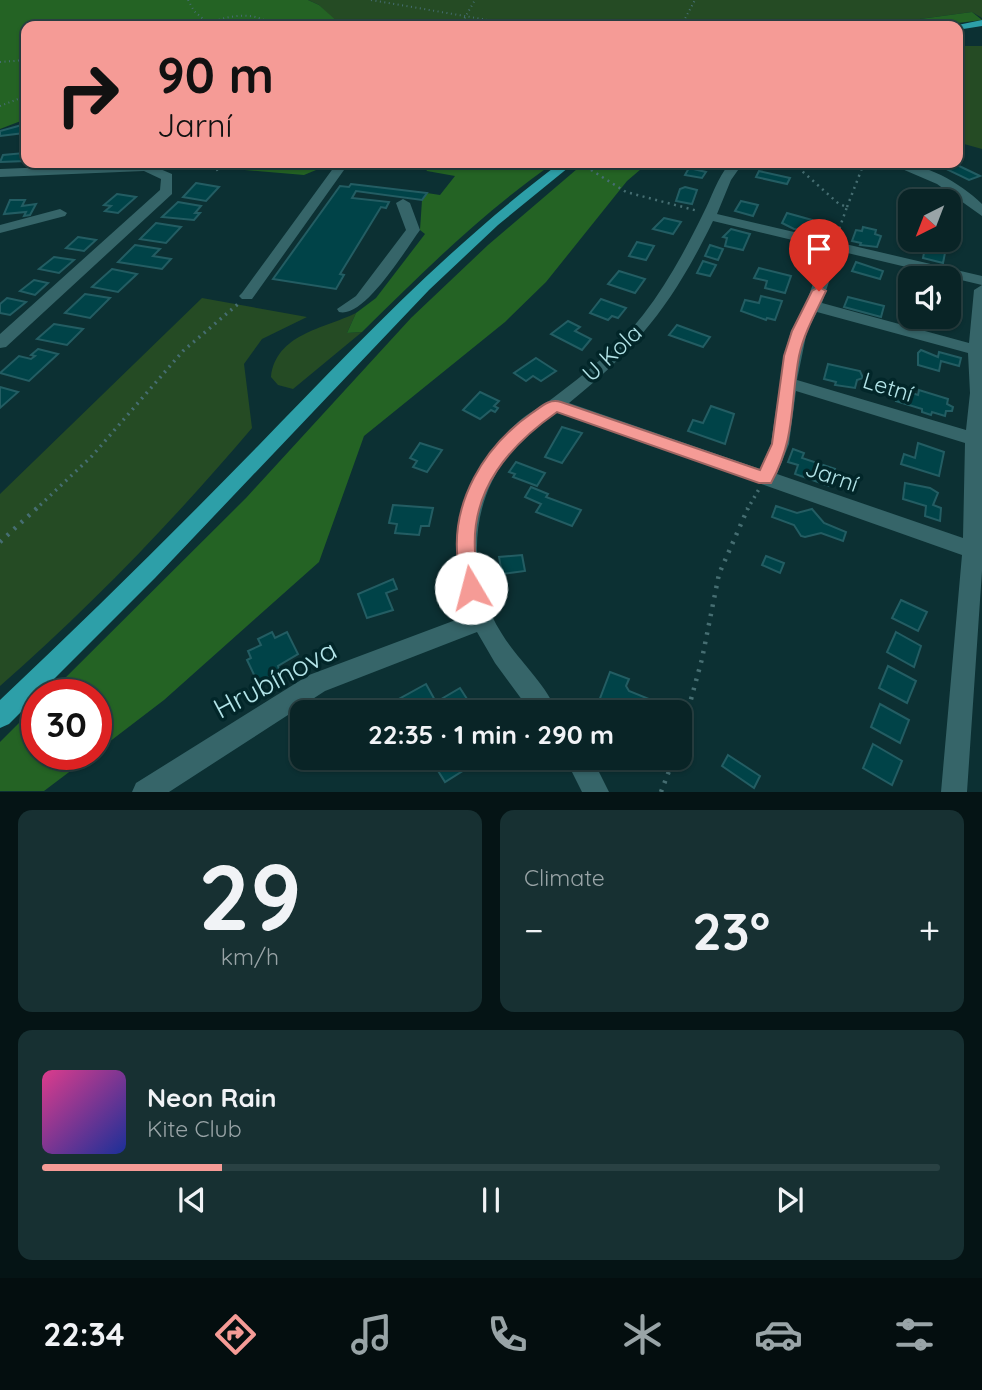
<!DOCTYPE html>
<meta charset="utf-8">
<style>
body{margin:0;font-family:Quicksand,sans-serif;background:#173032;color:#f1f3f6;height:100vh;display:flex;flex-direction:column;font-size:26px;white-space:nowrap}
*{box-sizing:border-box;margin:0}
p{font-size:23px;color:#99a4a7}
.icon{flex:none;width:38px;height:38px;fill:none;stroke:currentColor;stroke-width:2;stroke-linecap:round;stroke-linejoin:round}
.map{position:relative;height:792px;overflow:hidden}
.details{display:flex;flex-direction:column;gap:18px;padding:18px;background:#051415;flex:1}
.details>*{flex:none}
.guide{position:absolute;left:21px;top:21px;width:942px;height:147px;border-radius:14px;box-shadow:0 2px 5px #0004,0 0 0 2px #294143;background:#f59b96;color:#111;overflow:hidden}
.needle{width:46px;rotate:222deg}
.tools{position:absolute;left:898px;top:189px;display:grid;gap:14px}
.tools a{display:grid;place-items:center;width:63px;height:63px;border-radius:14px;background:#092426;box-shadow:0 2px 5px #0004,0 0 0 2px #294143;font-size:35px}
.speed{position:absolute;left:21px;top:679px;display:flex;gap:14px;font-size:35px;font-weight:700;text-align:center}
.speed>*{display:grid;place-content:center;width:91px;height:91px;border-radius:50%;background:#092426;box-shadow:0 2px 5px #0004,0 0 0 2px #294143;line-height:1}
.speed .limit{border:10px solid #d22;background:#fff;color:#111}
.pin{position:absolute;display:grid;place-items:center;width:60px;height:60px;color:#fff;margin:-72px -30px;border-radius:50% 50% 50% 0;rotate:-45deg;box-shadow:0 0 7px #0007}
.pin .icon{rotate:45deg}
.me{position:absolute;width:77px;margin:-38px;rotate:352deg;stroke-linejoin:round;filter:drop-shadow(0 0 5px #0008)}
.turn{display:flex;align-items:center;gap:24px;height:147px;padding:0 21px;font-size:32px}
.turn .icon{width:91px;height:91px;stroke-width:2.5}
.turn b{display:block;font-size:49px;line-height:60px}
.big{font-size:52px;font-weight:700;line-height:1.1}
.details .card{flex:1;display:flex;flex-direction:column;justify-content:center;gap:10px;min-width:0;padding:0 24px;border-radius:14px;background:#173032}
.details .dial{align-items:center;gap:0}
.dial b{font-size:91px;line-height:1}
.song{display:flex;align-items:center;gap:21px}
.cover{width:84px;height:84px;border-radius:10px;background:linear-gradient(135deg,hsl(330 70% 55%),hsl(230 70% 35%))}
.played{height:7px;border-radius:4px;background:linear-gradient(90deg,#f59b96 20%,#294143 20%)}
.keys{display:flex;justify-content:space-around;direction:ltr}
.heat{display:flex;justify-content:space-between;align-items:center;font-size:38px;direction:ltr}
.details .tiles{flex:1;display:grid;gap:18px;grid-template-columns:1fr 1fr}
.card:last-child{grid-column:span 2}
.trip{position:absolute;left:290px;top:700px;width:402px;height:70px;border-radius:14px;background:#092426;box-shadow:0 2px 5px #0004,0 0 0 2px #294143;font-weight:700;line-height:70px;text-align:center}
.menu{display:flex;height:112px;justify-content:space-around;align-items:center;background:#040e0f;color:#99a4a7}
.menu .icon{width:49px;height:49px}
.menu .active{color:#f59b96}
.menu b{font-size:32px;color:#f1f3f6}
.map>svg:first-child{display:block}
.green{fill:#254b24}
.forest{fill:#246324}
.building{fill:#004348;stroke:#235d63;stroke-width:2}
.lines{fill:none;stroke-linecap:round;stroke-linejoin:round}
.path-far3{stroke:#466e72;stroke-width:2;stroke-dasharray:1 3.5;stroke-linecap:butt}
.path-far2{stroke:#466e72;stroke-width:2.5;stroke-dasharray:2 4.5;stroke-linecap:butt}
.path-far1{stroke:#466e72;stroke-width:3.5;stroke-dasharray:2 5;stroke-linecap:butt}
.path{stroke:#466e72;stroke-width:4.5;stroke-dasharray:2.5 7;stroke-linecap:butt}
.minor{fill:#366569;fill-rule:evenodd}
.major{fill:#2d9fa8;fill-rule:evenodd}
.route{fill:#f59b96;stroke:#9f6562;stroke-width:2}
.labels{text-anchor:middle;stroke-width:7;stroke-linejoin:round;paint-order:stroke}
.street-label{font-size:23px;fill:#b3e4e8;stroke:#022629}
.near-street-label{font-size:28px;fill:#b3e4e8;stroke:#022629}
</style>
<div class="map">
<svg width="982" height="792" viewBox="0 0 982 792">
<rect width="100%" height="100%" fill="#0c3033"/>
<!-- green -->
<g class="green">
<polygon points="308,0 982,0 982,18 972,12 868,26 339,26 319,5"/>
<polygon points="957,46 982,46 982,149 957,142"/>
<path d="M202 298 307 317 262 339 244 364 252 428C174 520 90 607 0 686V494Z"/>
<path d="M356 313 347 333 362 332 293 389 278 385 271 377C276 334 323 329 356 313Z"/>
</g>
<!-- forest -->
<g class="forest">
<polygon points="0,0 308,0 319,5 340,24 26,26 26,119 0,129"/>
<polygon points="972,12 982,20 934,26 868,26"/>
<polygon points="186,163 333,163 304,175 187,165"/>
<path d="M490 163H554C483 212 423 272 362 332L347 333 356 313 376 298 425 234 420 230 422 200 427 193 440 195 455 176 427 171 423 164 475 169Z"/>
<polygon points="584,163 648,163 627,181 546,282 505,322 364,436 319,562 164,700 96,752 96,695 48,695 246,498 411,318 488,245"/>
<polygon points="37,705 37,754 93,754 44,791 0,791 0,742"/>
</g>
<!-- building -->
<g class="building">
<polygon points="22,125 26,130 24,133 0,136 0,131"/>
<polygon points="24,153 26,161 0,162 3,155"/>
<polygon points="955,164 980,176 969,180 944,168"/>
<polygon points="689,168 706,172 702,178 685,175"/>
<polygon points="759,171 790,178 787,184 756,177"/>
<polygon points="196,183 219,187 206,201 183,197"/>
<polygon points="351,184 427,193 422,200 356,191 352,198 389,202 386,208 381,207 340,274 344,275 336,289 273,279 340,186 349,187"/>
<polygon points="685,187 697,190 692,204 676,201 680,189"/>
<polygon points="929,192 942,200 924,201 915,195"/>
<polygon points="117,194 136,197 118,213 105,211 111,206 104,205"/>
<polygon points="10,200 25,200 22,206 36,204 30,215 24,216 26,212 4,214"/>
<polygon points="741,201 758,205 753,216 735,211"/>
<polygon points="178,202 201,206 195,213 200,213 194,220 162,217"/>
<polygon points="787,213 812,220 808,230 794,229 782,223"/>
<polygon points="664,218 681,222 673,234 653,229"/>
<polygon points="156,223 181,227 166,243 140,239"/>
<polygon points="863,227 876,230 875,234 881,236 877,247 860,245 861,243 852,241 856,230 862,231"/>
<polygon points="731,229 750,234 743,250 725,246 727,238 723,237"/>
<polygon points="78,237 96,240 84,251 66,248"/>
<polygon points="637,242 654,246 646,260 629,256"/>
<polygon points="135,245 160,249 153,256 171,259 162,269 118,262"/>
<polygon points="710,245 723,249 718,260 705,256"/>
<polygon points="919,245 945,253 943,263 923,258 924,253 917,251"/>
<polygon points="54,257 74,260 59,273 39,269"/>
<polygon points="703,261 716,265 710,276 697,273"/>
<polygon points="856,262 883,271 880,279 852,271"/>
<polygon points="759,268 791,276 785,293 765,288 767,281 754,278"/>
<polygon points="112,269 137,274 118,292 92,287"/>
<polygon points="619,271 645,279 635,293 608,284"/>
<polygon points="34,280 48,283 35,295 20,291"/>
<polygon points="85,294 110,298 90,318 65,313"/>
<polygon points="761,296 782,301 775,320 767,318 766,320 741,311 745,300 759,303"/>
<polygon points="848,297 884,306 881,317 844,307"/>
<polygon points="7,298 26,302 10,315 0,313 0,304"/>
<polygon points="601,299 626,308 618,318 612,316 608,320 590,313"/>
<polygon points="568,321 580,327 575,331 591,339 582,350 551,334"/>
<polygon points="54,324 83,329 67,345 37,339"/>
<polygon points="677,325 710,337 703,347 669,335"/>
<polygon points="38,349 58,354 29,381 0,373 19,356 31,359 35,356 31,355"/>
<polygon points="921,350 938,357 939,352 961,358 959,366 941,361 939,371 918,365 918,353"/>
<polygon points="536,358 556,371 541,381 533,376 526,381 514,373"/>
<polygon points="828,364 860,371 863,378 857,380 855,388 835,385 836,382 824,379"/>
<polygon points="0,387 18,392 0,408"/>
<polygon points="899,389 918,395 919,390 948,399 947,404 953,407 952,411 946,411 945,416 932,412 931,415 922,412 922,409 896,401"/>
<polygon points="480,392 499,401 494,406 498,408 495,412 491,410 480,419 463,410"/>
<polygon points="711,406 734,414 725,444 688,431 693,420 703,423"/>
<polygon points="562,427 582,433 562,463 545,457"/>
<polygon points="420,443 442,450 427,472 413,467 417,461 410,458"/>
<polygon points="918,443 944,452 939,476 901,464 904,454 915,458"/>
<polygon points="793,449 804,453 802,458 835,469 829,486 795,474 798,465 788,462"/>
<polygon points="516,462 545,473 537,486 513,477 515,474 509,472"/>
<polygon points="905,483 930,488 938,493 933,505 941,508 940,521 925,516 926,506 903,499"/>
<polygon points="531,487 548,494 546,497 581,510 572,526 536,512 541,504 525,497"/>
<polygon points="393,505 433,508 429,526 421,526 419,535 395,533 397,524 389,523"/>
<polygon points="776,506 797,513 812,509 824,523 846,532 843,541 821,533 805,537 801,536 794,525 772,517"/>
<polygon points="522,555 525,571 502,574 499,557"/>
<polygon points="766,556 784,563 780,573 762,565"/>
<polygon points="393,579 397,589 386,593 393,610 367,618 358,594"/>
<polygon points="901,600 927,612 918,631 892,618"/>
<polygon points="272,632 275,638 287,632 298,654 278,666 280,672 258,683 247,660 251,658 248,651 261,645 258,639"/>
<polygon points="896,632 921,646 914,667 887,652"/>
<polygon points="888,666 916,681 907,703 879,688"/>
<polygon points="610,672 629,679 626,686 629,691 654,701 651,712 604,712 596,709"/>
<polygon points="426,684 436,702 460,688 469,702 476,702 479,709 478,712 406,712 399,699"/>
<polygon points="363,702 368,712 341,712 348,709"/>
<polygon points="880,704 909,720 900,743 871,727"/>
<polygon points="873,744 902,761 892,785 863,768"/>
<polygon points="728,755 760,776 754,788 722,766"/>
<polygon points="430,758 474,758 477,762 445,782"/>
</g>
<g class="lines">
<!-- path-far3 -->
<g class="path-far3">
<polyline points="188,0 194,11 211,26"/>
<polyline points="371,0 523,26"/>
<path d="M202 26C225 16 253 9 274 26"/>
<polyline points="460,26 475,0"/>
<polyline points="681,26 695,0"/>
<polyline points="0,62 26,60"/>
<polyline points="0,106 26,96"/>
</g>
<!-- path-far2 -->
<g class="path-far2">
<polyline points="186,163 187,169"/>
<polyline points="580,163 626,192 698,211"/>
<polyline points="793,163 839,204 847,207 837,235"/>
<polyline points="216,170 249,163"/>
<polyline points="847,207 864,163"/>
</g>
<!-- path-far1 -->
<g class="path-far1">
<polyline points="35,510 92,456 183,351 238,304"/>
<polyline points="747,510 759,489"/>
</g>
<!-- path -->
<g class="path">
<polyline points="0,542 37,508"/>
<polyline points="681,736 702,659 719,574 748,508"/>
<polyline points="661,792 674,758"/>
</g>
<!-- minor -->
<g class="minor">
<polygon points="146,163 172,174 172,194 6,347 0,348 0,334 160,190 161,179 144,171 0,177 0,169"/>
<polygon points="337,163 349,163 252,299 242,299 239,296 242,293"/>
<path d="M730 163H743L731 180 717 214 982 276V571L967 792H941L962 555 558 412C541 424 526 435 513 450 468 501 466 578 502 634 518 660 546 684 557 712H531L495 663 477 632 325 691 169 792H132L136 783 309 675 469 615C442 545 462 472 518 422 528 413 542 406 553 398 585 374 618 347 643 315 667 284 686 249 703 214 712 197 717 178 730 163ZM713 221 826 248 805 306 791 331 784 356 771 444 760 469 569 403C639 347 674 301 713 221ZM839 251 982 285 974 290 969 343 822 303ZM817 312 968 353 970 393 966 430 797 380 807 331ZM796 391 965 443 963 538 777 474 789 444Z"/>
<path d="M888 163C922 161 958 181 982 204V216L937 184Z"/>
<path d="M403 199 410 203 420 230C406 249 364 319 339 312L337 309 356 296 406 230 396 203Z"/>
<polygon points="60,209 67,213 65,216 0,233 0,225"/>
<polygon points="565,758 592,758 609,792 582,792"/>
</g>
<!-- major -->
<g class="major">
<polygon points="982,20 982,26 957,30 957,26 953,26"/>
<path d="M560 163H574L498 225 429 290 155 578 9 724 0 728V700C88 617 174 532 258 446 354 347 449 246 560 163Z"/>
</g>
</g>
<!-- route -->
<path class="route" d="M819 287 826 291C816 312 804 333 799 356 790 404 796 438 771 483H759L557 412C510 445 471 489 475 551 476 564 484 581 478 594L471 596 464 594C459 584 459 572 458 562 450 503 484 446 532 413 541 407 549 398 561 402L760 470 772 444 784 356 792 331 812 291Z"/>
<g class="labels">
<!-- street labels -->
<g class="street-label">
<text transform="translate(612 353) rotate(-43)" y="8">U Kola</text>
<text transform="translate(888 387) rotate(17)" y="8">Letní</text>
<text transform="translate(832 476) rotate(19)" y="8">Jarní</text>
</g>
<!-- near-street labels -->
<g class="near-street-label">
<text transform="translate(275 679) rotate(-28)" y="10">Hrubínova</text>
</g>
</g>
</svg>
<div class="tools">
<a><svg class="needle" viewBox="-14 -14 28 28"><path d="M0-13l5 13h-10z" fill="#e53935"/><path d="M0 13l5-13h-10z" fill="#99a4a7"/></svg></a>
<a><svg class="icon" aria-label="sound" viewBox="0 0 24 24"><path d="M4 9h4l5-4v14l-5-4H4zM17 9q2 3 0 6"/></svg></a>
</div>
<div class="speed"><div class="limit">30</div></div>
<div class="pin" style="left:819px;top:291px;background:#d93025"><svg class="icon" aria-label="arrive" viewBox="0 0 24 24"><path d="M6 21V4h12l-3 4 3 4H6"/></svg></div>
<svg class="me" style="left:471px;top:588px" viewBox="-20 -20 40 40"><circle r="19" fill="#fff"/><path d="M0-13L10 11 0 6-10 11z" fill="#f59b96"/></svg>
<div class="trip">22:35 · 1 min · 290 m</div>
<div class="guide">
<div class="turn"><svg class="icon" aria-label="right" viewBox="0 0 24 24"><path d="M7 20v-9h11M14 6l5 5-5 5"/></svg><div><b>90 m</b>Jarní</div></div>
</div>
</div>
<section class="details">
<div class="tiles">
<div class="card dial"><b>29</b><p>km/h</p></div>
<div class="card"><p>Climate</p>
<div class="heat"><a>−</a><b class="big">23°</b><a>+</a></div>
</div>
<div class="card">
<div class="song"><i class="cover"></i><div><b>Neon Rain</b><p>Kite Club</p></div></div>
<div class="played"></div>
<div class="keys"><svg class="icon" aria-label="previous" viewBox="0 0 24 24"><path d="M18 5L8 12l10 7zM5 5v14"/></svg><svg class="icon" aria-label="pause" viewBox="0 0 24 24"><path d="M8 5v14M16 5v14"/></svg><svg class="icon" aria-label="next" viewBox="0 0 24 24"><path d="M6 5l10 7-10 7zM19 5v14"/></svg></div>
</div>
</div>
</section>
<nav class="menu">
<b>22:34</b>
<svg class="icon active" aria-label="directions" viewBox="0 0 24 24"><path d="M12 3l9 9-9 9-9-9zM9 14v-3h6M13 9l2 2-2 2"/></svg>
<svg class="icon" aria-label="music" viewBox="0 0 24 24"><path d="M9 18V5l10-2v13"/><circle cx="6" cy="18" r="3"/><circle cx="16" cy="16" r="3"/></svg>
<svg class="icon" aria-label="phone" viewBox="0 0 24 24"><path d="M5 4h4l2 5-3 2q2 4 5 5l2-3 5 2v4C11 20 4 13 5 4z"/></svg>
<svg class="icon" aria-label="climate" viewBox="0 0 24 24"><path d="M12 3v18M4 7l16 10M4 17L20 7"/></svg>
<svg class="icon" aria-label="car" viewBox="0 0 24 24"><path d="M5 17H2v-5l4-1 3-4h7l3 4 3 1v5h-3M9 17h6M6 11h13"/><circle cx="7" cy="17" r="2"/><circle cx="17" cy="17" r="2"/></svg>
<svg class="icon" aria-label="filters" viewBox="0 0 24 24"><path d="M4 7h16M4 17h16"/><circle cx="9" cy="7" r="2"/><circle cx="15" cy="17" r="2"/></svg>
</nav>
